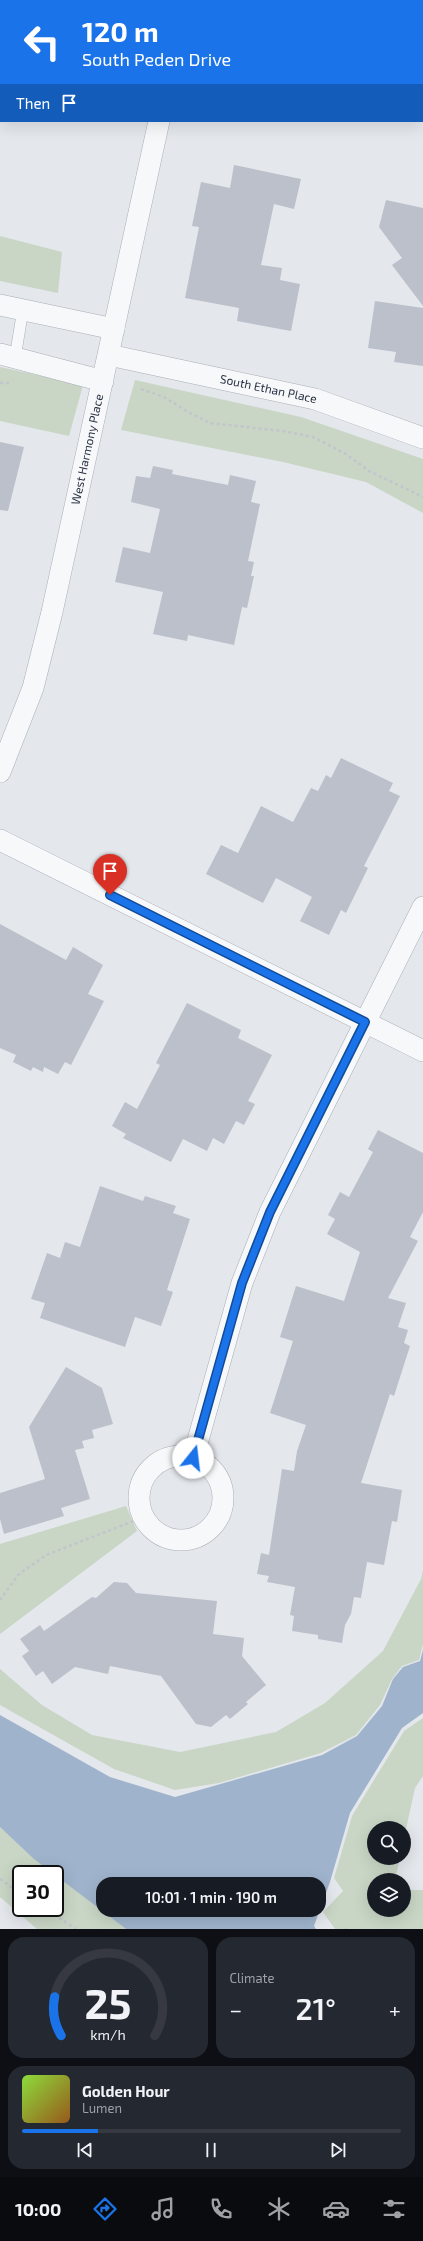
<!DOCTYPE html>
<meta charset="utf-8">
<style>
body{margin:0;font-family:"Exo 2",sans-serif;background:#242831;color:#f1f3f6;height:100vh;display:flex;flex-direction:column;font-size:15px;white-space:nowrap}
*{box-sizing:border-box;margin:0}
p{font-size:13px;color:#9ea1a6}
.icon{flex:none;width:22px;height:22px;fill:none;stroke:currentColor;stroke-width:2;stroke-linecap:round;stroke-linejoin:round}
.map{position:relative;height:1929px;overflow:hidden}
.drawer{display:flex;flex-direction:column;gap:8px;padding:8px;background:#0d0f14;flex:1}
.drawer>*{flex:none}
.guide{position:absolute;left:0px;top:0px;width:423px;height:122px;box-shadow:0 4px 16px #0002;background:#1a73e8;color:#fff;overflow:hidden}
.tools{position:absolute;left:367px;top:1821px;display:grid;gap:8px}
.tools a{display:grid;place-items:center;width:44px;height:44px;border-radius:50%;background:#171b24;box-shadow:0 4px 16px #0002;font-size:20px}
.speed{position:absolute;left:12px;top:1865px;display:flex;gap:8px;font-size:20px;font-weight:700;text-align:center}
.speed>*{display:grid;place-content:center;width:52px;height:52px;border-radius:50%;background:#171b24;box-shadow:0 4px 16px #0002;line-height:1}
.speed .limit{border:2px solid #111;border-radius:6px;background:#fff;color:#111}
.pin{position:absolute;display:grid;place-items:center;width:34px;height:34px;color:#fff;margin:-41px -17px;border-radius:50% 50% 50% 0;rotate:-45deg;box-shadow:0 0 4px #0007}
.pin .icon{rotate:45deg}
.me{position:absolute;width:44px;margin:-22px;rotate:16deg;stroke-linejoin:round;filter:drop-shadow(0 0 3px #0008)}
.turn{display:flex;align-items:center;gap:14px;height:84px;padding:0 16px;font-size:18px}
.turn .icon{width:52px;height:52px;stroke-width:2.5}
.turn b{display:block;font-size:28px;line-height:34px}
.then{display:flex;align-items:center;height:38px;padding:0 16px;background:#0003;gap:8px;font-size:15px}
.big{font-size:30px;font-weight:600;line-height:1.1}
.drawer .tile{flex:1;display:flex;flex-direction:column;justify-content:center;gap:6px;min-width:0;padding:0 14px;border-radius:16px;background:#242831}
.drawer .dial{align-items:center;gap:0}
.dial svg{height:104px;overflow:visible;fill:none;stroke:#363941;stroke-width:7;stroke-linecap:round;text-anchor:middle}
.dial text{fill:#f1f3f6;stroke:none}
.song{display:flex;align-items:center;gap:12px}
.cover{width:48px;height:48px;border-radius:6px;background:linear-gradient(135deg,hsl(90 70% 55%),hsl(30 70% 35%))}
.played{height:4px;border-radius:2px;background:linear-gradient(90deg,#1a73e8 20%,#363941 20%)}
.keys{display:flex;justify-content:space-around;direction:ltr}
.heat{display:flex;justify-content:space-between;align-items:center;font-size:22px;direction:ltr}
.drawer .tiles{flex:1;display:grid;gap:8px;grid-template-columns:1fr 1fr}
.tile:last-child{grid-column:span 2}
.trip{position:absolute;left:96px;top:1877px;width:230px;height:40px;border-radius:16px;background:#171b24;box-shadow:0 4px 16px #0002;font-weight:600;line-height:40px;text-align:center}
.menu{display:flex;height:64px;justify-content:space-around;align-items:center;background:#090b0e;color:#9ea1a6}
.menu .icon{width:28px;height:28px}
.menu .current{color:#1a73e8}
.menu b{font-size:18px;color:#f1f3f6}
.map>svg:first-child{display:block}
.green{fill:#c9d6c5}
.water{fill:#9fb4cc;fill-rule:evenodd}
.building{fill:#bbc0ca}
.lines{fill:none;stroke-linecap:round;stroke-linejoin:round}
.lane-casing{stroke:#a9aeb7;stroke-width:12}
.street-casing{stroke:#a9aeb7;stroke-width:22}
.path{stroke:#c2c5cb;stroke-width:2.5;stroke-dasharray:3 3;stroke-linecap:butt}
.lane{stroke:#f7f8fa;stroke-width:11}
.street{stroke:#f7f8fa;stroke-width:21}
.route-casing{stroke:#114b97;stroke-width:10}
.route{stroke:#1a73e8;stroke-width:7}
.labels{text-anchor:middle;stroke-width:3;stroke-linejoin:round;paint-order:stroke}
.street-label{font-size:12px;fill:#2b3445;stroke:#f4f6f9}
</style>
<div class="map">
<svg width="423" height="1929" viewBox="0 0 423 1929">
<rect width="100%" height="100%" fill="#e4e7ec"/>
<!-- green -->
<g class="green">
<polygon points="0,236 62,252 58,293 0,281"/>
<polygon points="0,367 83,385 69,436 0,421"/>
<polygon points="135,380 301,417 423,459 423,513 366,482 283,462 121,430"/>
<polygon points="126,1506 137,1531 0,1634 0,1544"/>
<polygon points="423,1570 423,1644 419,1660 402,1666 392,1679 380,1705 356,1735 321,1753 219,1783 175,1790 114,1769 0,1705 0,1669 42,1705 92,1735 180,1752 276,1732 325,1703 383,1651 421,1579"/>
<polygon points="423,1718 423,1776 415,1788 404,1838 404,1828 374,1828 374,1858 400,1858 395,1880 374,1880 374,1910 404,1910 404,1890 423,1890 423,1929 335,1929 323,1912 343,1891 334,1878 352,1816 404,1731"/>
<polygon points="0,1827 55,1874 21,1874 21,1908 55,1908 55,1874 126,1929 37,1929 0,1897"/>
</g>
<!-- water -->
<path class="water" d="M423 1650V1713L402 1728 350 1813 330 1882 314 1926 316 1929H126L34 1859 0 1827V1715L110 1777 175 1797 322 1755 357 1736 382 1706 393 1679 403 1667 420 1661ZM103 1884H319V1910H103Z"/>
<!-- building -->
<g class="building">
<polygon points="234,165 301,179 294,209 274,204 261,265 282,268 280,280 300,284 291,331 237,321 239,308 185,298 199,227 192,226 201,182 230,188"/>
<polygon points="386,200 423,208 423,306 392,265 402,258 379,227"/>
<polygon points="375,301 423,308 423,366 394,362 396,352 368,348"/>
<polygon points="0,442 24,447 8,511 0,510"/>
<polygon points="153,466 173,470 172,474 228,485 230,475 256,481 251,502 260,504 248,561 254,562 251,576 254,576 247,608 242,607 234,645 188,635 187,641 153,634 163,592 115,582 123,547 150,553 160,509 131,502 136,476 150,478"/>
<polygon points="341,758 393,783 389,791 400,796 364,866 368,868 346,913 341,910 329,935 300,921 312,897 276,878 263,903 206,874 221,845 238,853 261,806 293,822 311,788 318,791 326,775 331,778"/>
<polygon points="0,924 66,960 73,947 103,965 88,994 104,1001 71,1065 65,1062 58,1074 44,1067 43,1072 33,1067 31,1071 13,1062 16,1055 0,1048"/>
<polygon points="187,1003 241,1030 238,1038 272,1055 248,1101 255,1104 244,1125 236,1121 224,1144 213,1138 207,1151 183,1139 171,1162 123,1138 126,1134 112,1126 125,1102 137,1109 160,1065 156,1063"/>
<polygon points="378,1130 423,1153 423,1212 410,1237 418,1241 388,1298 406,1303 398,1327 408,1330 404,1343 410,1346 394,1396 390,1394 361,1483 402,1490 397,1522 392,1521 384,1565 367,1562 361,1598 354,1597 351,1614 345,1625 342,1643 318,1639 318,1635 292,1631 294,1616 290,1615 295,1587 267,1582 269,1576 257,1574 261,1553 269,1555 282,1469 294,1471 297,1451 306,1425 270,1413 293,1341 280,1337 296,1286 344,1301 360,1252 327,1234 335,1219 328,1215 340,1192 349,1197 373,1152 368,1149"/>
<polygon points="100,1186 143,1201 145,1196 176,1206 173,1213 190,1219 167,1290 173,1292 161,1326 135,1317 125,1347 40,1318 45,1303 31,1299 47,1253 60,1258 65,1242 80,1247"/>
<polygon points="66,1367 102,1388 113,1424 92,1430 94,1438 82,1441 84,1448 75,1450 90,1499 61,1508 64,1516 4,1534 0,1519 0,1493 45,1479 29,1427"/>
<polygon points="114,1582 127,1583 136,1593 217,1601 213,1634 244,1638 242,1656 266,1685 246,1702 248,1704 230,1719 226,1715 211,1727 196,1724 161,1676 110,1666 108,1674 75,1667 52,1684 43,1671 36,1676 22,1656 29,1651 20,1639 40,1625 44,1631 92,1597 96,1598"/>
</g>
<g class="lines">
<!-- lane casing -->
<g class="lane-casing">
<polyline id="lane" points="15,358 23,309"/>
</g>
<!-- street casing -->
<g class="street-casing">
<g id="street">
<polyline points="187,1 187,0"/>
<polyline points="0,305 114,329"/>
<polyline points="0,354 103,381"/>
<path id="s1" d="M109 355 315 399 423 438"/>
<path id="s2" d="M0 772 33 688 52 612 159 121"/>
<polyline points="0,840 423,1051"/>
<circle cx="181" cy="1498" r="42"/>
<polyline points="193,1458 242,1283 270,1212 423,907"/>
</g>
</g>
<!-- path -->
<g class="path">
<polyline points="0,383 10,383"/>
<polyline points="141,389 164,397 188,412 210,423 283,431 313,437 346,454 369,471 423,497"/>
<polyline points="0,1600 19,1574 46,1555 144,1517"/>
<polyline points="0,1879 21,1894"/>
<polyline points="44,1908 76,1929"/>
<polyline points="346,1928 346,1929"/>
</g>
<!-- lane -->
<use href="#lane" class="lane"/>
<!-- street -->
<use href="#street" class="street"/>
</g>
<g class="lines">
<!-- route casing -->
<g class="route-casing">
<polyline id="route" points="110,895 365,1022 270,1212 242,1283 193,1458"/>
</g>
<!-- route -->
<use href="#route" class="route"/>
</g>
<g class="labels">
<!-- street labels -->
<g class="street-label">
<text dy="4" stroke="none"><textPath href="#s1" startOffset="163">South Ethan Place</textPath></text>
<text dy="4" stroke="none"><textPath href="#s2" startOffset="335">West Harmony Place</textPath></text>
</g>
</g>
</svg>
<div class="tools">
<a><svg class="icon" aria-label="search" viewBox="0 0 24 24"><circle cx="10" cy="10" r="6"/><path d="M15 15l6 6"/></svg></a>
<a><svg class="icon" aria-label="layers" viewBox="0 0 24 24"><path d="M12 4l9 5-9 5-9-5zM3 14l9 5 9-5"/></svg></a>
</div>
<div class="speed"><div class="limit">30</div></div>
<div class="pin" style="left:110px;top:895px;background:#d93025"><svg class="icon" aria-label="arrive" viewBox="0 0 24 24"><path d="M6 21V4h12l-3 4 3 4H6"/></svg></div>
<svg class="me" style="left:193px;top:1458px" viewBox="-20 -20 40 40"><circle r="19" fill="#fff"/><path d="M0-13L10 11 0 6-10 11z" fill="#1a73e8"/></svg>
<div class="trip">10:01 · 1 min · 190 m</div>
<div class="guide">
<div class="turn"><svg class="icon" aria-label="left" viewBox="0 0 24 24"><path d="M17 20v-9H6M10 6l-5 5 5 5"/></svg><div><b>120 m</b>South Peden Drive</div></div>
<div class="then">Then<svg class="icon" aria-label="arrive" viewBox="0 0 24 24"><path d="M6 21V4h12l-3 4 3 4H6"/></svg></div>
</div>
</div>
<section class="drawer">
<div class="tiles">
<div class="tile dial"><svg viewBox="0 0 100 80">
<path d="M14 69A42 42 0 1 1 86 69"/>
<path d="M14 69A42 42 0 0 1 9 39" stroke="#1a73e8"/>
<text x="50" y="56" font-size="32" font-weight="700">25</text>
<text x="50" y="72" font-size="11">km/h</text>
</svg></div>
<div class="tile"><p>Climate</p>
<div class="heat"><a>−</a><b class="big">21°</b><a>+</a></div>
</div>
<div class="tile">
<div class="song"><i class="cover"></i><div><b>Golden Hour</b><p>Lumen</p></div></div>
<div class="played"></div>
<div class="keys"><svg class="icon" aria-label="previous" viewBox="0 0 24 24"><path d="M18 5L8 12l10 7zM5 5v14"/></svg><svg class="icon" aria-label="pause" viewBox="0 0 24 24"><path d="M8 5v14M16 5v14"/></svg><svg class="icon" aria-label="next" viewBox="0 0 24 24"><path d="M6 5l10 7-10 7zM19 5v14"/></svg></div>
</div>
</div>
</section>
<nav class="menu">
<b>10:00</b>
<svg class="icon current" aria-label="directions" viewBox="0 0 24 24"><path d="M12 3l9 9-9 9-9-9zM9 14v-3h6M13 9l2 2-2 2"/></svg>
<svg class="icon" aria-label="music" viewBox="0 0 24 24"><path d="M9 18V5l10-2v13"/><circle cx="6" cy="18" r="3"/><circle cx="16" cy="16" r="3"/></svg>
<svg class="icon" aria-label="phone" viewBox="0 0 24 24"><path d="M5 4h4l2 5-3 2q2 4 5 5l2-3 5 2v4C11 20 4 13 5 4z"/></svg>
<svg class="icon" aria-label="climate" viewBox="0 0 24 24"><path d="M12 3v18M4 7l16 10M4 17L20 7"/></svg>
<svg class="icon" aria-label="car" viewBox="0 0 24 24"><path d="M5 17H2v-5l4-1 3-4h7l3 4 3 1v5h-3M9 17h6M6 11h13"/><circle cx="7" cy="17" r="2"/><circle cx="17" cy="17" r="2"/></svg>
<svg class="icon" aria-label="filters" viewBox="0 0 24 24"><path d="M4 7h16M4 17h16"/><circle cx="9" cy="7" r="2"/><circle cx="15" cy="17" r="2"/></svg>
</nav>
